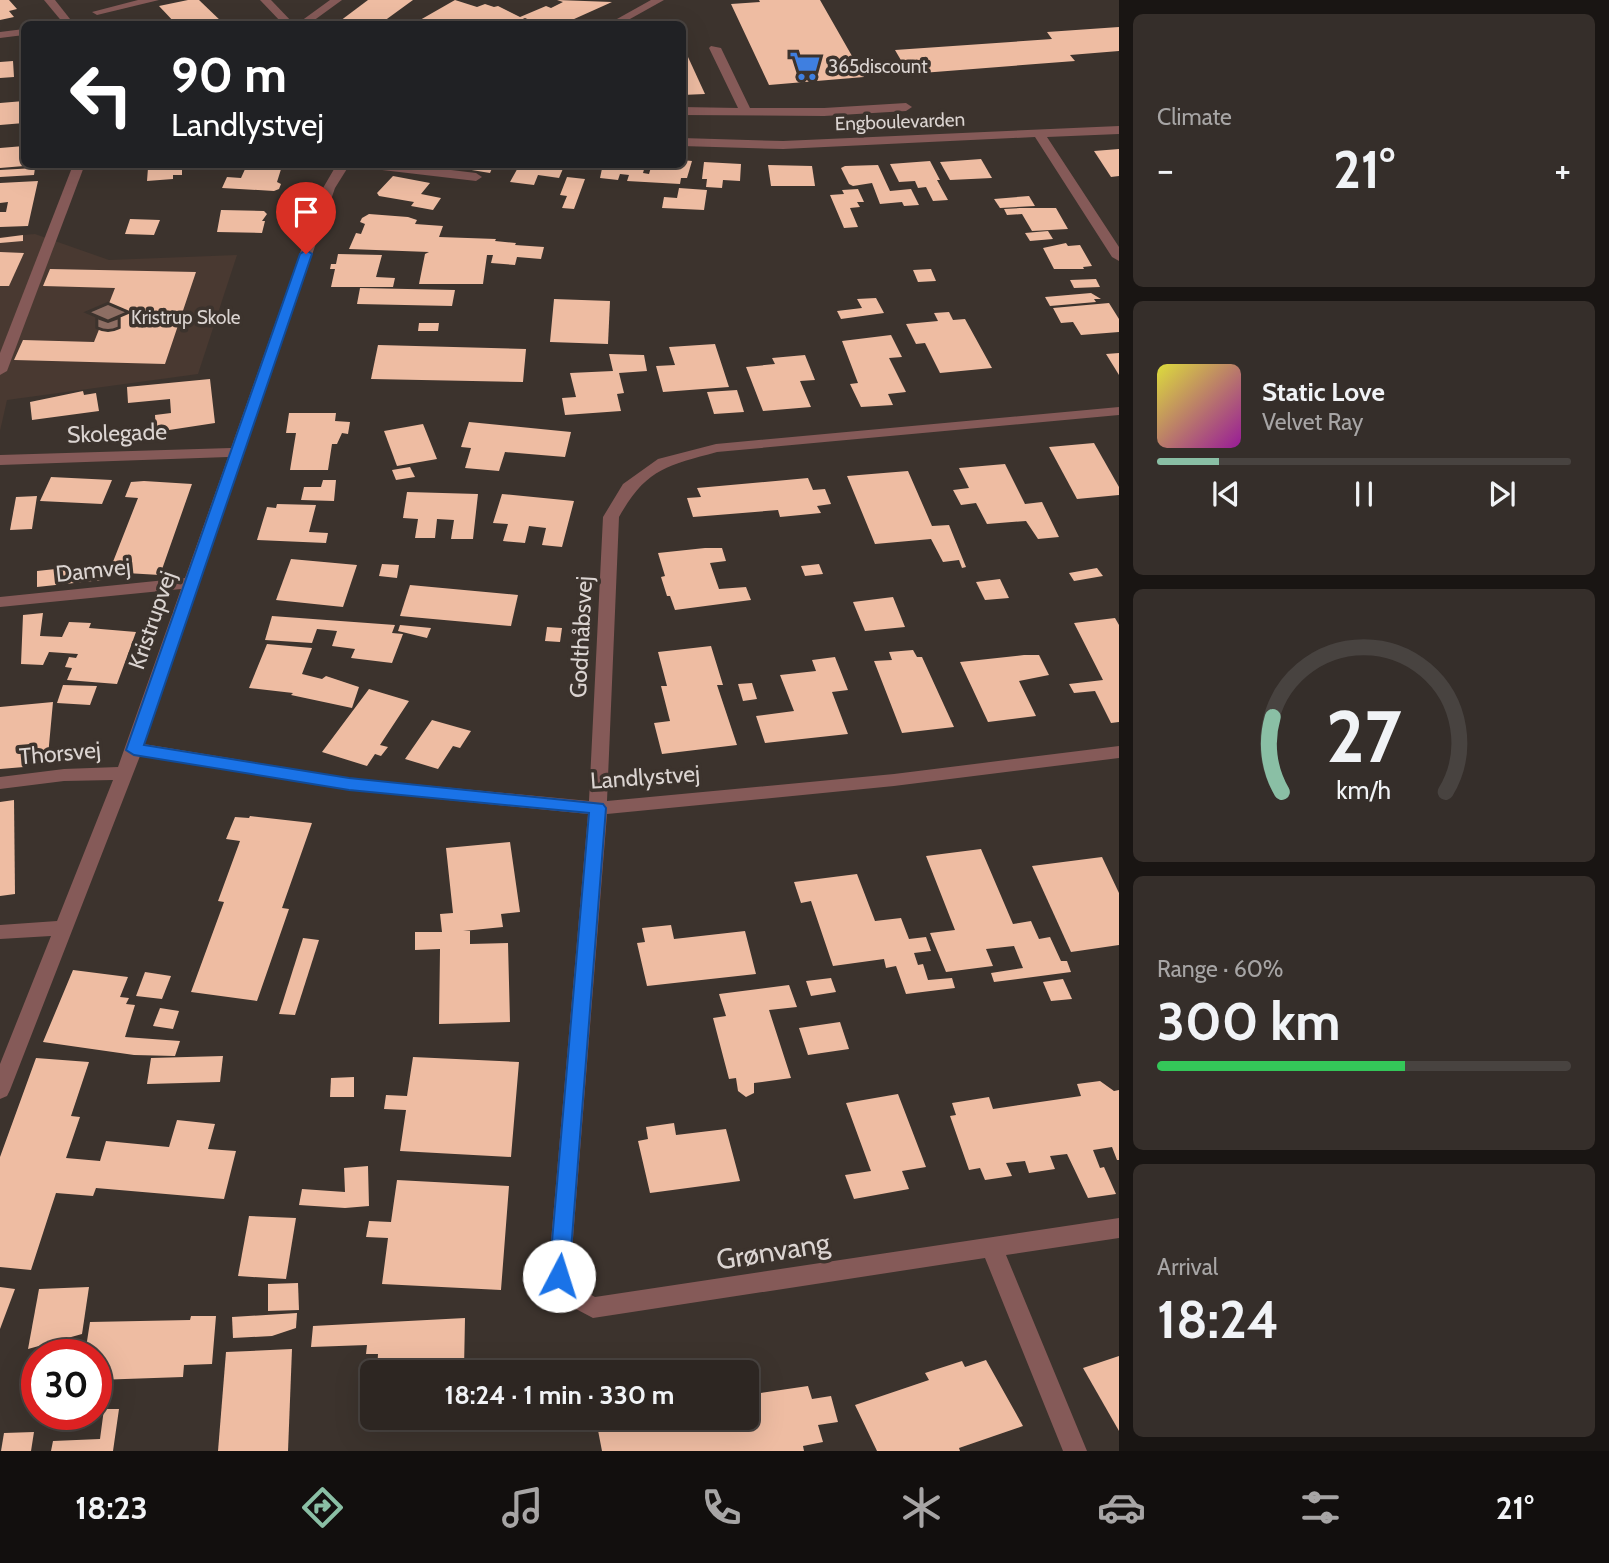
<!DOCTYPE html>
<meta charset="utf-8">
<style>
body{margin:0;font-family:Cabin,sans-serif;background:#352e2a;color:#f1f3f6;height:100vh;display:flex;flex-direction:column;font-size:26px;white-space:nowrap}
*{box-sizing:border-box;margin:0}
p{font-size:23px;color:#a7a5a5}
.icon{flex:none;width:38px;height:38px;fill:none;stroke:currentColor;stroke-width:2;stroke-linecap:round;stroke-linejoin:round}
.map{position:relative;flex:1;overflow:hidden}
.side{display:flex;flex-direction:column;gap:14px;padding:14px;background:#191513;width:490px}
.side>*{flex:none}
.guide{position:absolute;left:21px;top:21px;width:665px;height:147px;border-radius:10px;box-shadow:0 7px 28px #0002,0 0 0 2px #484340;background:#202124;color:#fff;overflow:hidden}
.speed{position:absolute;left:21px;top:1339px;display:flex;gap:14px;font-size:35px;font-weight:700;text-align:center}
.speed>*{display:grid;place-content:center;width:91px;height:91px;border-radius:50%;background:#2d2622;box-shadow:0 7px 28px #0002,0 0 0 2px #484340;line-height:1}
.speed .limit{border:10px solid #d22;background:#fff;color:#111}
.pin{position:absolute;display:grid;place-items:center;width:60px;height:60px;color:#fff;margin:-72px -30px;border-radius:50% 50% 50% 0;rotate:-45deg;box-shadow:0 0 7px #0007}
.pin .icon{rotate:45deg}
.me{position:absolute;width:77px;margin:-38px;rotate:5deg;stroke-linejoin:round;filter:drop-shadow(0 0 5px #0008)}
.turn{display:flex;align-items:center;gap:24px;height:147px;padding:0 35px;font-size:32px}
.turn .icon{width:91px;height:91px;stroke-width:2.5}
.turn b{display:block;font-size:49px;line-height:60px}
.big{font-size:52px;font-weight:800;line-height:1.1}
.side .widget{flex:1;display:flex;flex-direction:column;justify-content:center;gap:10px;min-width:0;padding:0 24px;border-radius:10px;background:#352e2a}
.side .dial{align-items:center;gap:0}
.dial svg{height:182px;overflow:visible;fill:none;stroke:#484340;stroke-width:7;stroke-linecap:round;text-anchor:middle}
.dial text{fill:#f1f3f6;stroke:none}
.song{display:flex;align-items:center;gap:21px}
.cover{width:84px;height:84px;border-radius:10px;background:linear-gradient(135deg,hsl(60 70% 55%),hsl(300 70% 35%))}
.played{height:7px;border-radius:4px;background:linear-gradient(90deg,#8abfa5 15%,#484340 15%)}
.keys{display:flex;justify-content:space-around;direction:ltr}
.heat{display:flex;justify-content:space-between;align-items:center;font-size:38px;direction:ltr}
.charge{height:10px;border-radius:5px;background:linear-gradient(90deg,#34c759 60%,#484340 0)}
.trip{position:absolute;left:360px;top:1360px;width:399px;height:70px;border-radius:10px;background:#2d2622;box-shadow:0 7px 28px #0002,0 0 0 2px #484340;font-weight:800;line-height:70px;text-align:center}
.tab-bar{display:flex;height:112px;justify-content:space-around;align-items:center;background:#120f0e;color:#a7a5a5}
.tab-bar .icon{width:49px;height:49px}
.tab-bar .active{color:#8abfa5}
.tab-bar b{font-size:32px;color:#f1f3f6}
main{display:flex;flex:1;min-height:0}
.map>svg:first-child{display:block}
.built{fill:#493931}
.building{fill:#eebca2}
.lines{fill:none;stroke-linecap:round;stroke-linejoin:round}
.minor{fill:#855a58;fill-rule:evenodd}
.route{fill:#1a73e8;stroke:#114b97;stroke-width:2}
.labels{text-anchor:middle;stroke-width:7;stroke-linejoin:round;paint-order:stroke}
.far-poi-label{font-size:19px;fill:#dbd4d1;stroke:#3c332d;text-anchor:start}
.far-street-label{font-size:19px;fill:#dbd4d1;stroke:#3c332d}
.street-label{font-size:23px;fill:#dbd4d1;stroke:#3c332d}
.near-street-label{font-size:28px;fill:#dbd4d1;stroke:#3c332d}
</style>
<main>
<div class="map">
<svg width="1119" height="1451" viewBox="0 0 1119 1451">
<rect width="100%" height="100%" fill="#3c332d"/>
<!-- built -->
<polygon class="built" points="35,234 109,260 237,255 198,374 7,400 0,431 0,237"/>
<!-- building -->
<g class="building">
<polygon points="0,0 9,0 17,9 9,11 14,17 0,20"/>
<polygon points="188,0 199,0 224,24 176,24 159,6"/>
<polygon points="368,0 413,0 380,24 336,24"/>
<polygon points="455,0 477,7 485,4 494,7 498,6 520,17 546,6 551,8 563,2 557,0 612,2 563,24 539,24 525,18 511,24 413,24"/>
<polygon points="759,0 820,0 864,77 769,85 731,4 760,2"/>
<polygon points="1119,27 1119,51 1070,55 1075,61 909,74 895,50 1052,39 1047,32"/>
<polygon points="688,57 705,94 682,95 682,60"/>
<polygon points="13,61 14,77 0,78 0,62"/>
<polygon points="24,101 24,123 0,125 0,103"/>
<polygon points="24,146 24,166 0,168 0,148"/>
<polygon points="1119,149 1119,176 1111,177 1094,151"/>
<polygon points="981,159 992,178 950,180 940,162"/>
<polygon points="682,160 692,161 687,178 681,178 680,184 627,181 629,175 620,174 618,180 600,178 603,164 645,166 643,173 649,174 652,164 682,164"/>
<polygon points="930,161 940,180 937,180 948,200 933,201 926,187 918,188 915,181 899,182 890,164"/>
<polygon points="704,162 741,164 740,181 723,180 722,188 706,187 707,179 702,179"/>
<polygon points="435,164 494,164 490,173"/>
<polygon points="520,164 565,164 559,178 538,175 534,185 510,182"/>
<polygon points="768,165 812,166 815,186 771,186"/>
<polygon points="878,165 890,191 911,189 919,205 904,206 902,202 880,204 872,183 853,186 849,184 841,168 845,166"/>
<polygon points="182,166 182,175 173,175 173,179 147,181 148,168"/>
<polygon points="272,166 282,166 277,182 281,184 279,189 274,191 222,188 227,177 241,178 246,167 271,168"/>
<polygon points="35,168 34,175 0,177 0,170"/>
<polygon points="393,176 430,183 421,194 441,198 433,210 411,206 414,202 379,196 377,193"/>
<polygon points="567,177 585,179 574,209 562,208 567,196 560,195"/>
<polygon points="38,181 28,226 0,227 0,212 6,212 8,202 0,203 0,183"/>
<polygon points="679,188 707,190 704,210 662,208 664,197 677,198"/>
<polygon points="858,189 864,202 857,202 860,207 850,208 858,227 844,228 830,195 844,194 842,190"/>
<polygon points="1029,196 1035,206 1000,208 994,199"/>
<polygon points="1020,208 1056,208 1068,229 1032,231 1022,214 1007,215 1004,209"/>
<polygon points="221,210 264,211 267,214 262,221 265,221 262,233 217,232"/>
<polygon points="369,214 408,217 417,220 415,224 443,226 439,237 496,239 495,241 516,243 515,245 544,247 541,259 517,257 515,265 491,263 493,255 487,255 483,284 419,284 425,254 429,252 349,249 356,233 361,234 365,224 360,222 362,218"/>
<polygon points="130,219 160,220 154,235 125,234"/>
<polygon points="1048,231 1053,239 1030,241 1025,233"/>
<polygon points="23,235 23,241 0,243 0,238"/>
<polygon points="1066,243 1068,246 1080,245 1092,266 1083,267 1084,269 1054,269 1043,248"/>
<polygon points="0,252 24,253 9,286 0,286"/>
<polygon points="338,254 382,255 376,277 395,278 393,287 331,287 335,269 330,269 331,264 336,264"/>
<polygon points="50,269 196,272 165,364 14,360 23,340 94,342 104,317 99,317 101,311 106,311 115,288 43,286"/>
<polygon points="931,269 936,281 918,282 913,270"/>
<polygon points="1096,279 1100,287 1074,288 1070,280"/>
<polygon points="360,288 455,290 452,306 357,304"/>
<polygon points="1091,293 1101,299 1094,299 1096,302 1050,306 1045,297"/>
<polygon points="876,298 884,313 841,319 837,311 862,308 857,299"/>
<polygon points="554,299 610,301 608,344 550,342"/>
<polygon points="1109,303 1119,319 1119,332 1081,335 1073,322 1061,323 1053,308"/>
<polygon points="949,312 953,320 965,319 992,368 940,373 925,343 916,344 906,324 938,321 934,313"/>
<polygon points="419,323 439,323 438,331 418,331"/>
<polygon points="891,335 902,357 889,358 906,392 888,394 893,405 861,407 850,384 858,383 842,341"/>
<polygon points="715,344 729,387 663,392 656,366 675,365 669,347"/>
<polygon points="378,345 526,349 523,382 371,379"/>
<polygon points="1119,353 1119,375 1106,354"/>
<polygon points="609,354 644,355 647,371 619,373 624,393 617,394 621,411 565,415 562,398 576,397 570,373 613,371"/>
<polygon points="805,355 815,380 800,381 811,407 763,411 746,367 775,364 772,358"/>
<polygon points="210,379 215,423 156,432 155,415 171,413 170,399 128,403 127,387"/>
<polygon points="737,390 744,412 714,414 707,392"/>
<polygon points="83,391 84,395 96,393 99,411 32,420 30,402"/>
<polygon points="289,413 336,413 335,421 350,422 348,434 342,433 337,444 332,444 328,470 290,470 296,433 286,433"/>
<polygon points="469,422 571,432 565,457 505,452 499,471 465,468 471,448 461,447"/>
<polygon points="423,424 437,459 397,466 384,431"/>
<polygon points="1094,443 1119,487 1119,495 1077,499 1049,447"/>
<polygon points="1005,464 1025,504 1042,502 1059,537 1038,539 1026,521 987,524 976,503 961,505 953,490 969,488 959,468"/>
<polygon points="410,467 415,477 396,480 392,470"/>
<polygon points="908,471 932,526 949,525 966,567 962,568 959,560 943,562 931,539 875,544 847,476"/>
<polygon points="51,477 112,480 102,504 40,501"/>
<polygon points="808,478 813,490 825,489 831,504 817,506 821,513 780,517 778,510 693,517 687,498 701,497 697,488"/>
<polygon points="323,480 336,480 334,501 301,500 304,487 321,487"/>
<polygon points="144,481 192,484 160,575 109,572 138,498 125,497 131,482"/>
<polygon points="407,492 478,494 473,539 451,539 454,520 437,519 435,538 415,538 418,519 403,518"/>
<polygon points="502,494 574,501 562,547 542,545 546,528 529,526 525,543 503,541 508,524 493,523"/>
<polygon points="37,496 32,529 10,530 16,497"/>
<polygon points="277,504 316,505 309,532 328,533 326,543 257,540 267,507 276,508"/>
<polygon points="705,548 722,548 726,561 710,563 719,589 746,587 751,600 675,610 670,596 667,596 661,577 665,576 658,553"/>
<polygon points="291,559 357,565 343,607 276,600"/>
<polygon points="102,564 102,580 37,587 37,571"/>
<polygon points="382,564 399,565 397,578 379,576"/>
<polygon points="819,564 823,574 805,576 801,566"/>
<polygon points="1097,568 1103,576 1074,581 1069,573"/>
<polygon points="1000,579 1009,598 985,600 976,582"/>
<polygon points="410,585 518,595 511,626 400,616"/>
<polygon points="893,597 905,627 865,631 853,602"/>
<polygon points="43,613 40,636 62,637 69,622 91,623 89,628 136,632 117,684 67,680 72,668 65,667 69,657 76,658 78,654 49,652 43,665 21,664 23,615"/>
<polygon points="272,616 395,625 392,633 403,634 392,663 351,658 355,649 332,646 337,631 317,629 312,643 265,640"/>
<polygon points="1115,618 1119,625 1119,722 1111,723 1095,691 1074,693 1069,684 1103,680 1074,623"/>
<polygon points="400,625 431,628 427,638 398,631"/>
<polygon points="547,627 562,628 560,642 545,641"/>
<polygon points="267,644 312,648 302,674 322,679 326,676 359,687 352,708 291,695 293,693 249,688"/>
<polygon points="711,646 723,685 717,685 737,745 662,754 654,723 670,721 661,686 667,686 658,652"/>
<polygon points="913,650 917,657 922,657 954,727 902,733 874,661 892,660 889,652"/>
<polygon points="1024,655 1039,655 1049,675 1019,681 1036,716 988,722 960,662"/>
<polygon points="835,657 848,690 832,692 848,734 765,743 756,716 794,711 780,675 816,671 812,660"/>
<polygon points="752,683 757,699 743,701 738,684"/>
<polygon points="63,685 97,686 90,705 57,703"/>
<polygon points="369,689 409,701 380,745 388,747 381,756 375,754 367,766 322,752"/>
<polygon points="53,702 48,756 24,758 24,767 0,769 0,707"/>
<polygon points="432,720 471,731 460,748 453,746 438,769 405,759"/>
<polygon points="14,800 15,894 0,896 0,802"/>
<polygon points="250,816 312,823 282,908 289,909 257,1001 191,992 224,902 218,901 240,841 226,839 235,817 249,818"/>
<polygon points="510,842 520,912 501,914 503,927 463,931 470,931 470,944 508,943 510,1022 439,1024 440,949 415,950 415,932 442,932 440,914 453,913 446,848"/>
<polygon points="981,849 1013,924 1031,921 1039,939 1050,937 1061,961 1067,961 1071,972 994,982 991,973 1023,968 1014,946 986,949 993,966 946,972 930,933 955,930 926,856"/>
<polygon points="1102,857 1119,893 1119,945 1071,952 1032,866"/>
<polygon points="857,874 875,921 901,918 909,939 926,937 931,951 914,953 918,965 923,964 928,980 952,978 955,988 906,994 896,966 886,968 884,959 833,966 811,901 801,903 794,882"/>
<polygon points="671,925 674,939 745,931 756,974 647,986 637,943 645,942 642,928"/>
<polygon points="303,938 319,940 295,1015 279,1014"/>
<polygon points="73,970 128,977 120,997 129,998 126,1004 135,1005 125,1037 180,1041 175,1056 134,1055 43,1042"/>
<polygon points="145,972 171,976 162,999 136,996"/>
<polygon points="831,978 836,992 811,996 806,981"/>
<polygon points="1063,979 1072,999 1051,1001 1043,982"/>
<polygon points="789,985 797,1007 769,1010 791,1078 754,1083 754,1093 746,1097 738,1091 736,1078 729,1079 713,1018 726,1016 719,994"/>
<polygon points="160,1008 179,1011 173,1029 153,1026"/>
<polygon points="840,1022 849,1049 808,1055 799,1028"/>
<polygon points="223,1056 220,1082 147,1084 151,1058"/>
<polygon points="413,1057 519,1062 511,1157 400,1151 406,1110 384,1109 386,1095 407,1096"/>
<polygon points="36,1058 89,1062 71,1116 80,1117 66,1158 100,1161 106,1141 169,1147 177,1120 215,1124 208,1149 236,1151 224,1199 96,1188 93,1196 56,1193 31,1270 0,1267 0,1157"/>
<polygon points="354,1077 354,1097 330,1097 331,1078"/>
<polygon points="1100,1081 1114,1091 1119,1090 1119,1160 1117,1160 1112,1147 1093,1150 1100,1168 1104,1167 1116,1194 1088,1198 1067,1154 1050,1156 1055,1169 1029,1173 1025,1161 1006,1163 1012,1176 985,1180 980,1168 969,1170 950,1116 956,1115 952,1103 989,1097 993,1109 1081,1096 1077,1084"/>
<polygon points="898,1094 926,1167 902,1171 909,1189 854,1199 845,1175 871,1171 846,1103"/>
<polygon points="674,1123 676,1135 726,1129 740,1181 650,1193 638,1141 648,1139 646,1127"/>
<polygon points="368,1166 369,1206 345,1208 299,1205 302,1189 345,1192 344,1168"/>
<polygon points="397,1180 509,1186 501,1290 382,1284 388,1238 366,1237 369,1221 391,1222"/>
<polygon points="249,1216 296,1218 286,1279 238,1276"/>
<polygon points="298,1283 299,1310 268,1311 268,1284"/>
<polygon points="0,1287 15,1289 0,1329"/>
<polygon points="89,1287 82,1334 28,1349 39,1289"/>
<polygon points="297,1313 296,1328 272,1336 233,1338 232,1317"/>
<polygon points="191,1316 216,1316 212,1364 184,1365 183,1377 96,1380 96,1354 85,1354 90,1322 190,1320"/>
<polygon points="465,1318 464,1369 377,1372 378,1354 366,1354 367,1345 311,1347 313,1326"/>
<polygon points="292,1349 288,1451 218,1451 226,1352"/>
<polygon points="1119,1356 1119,1431 1083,1368"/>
<polygon points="986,1360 1023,1426 959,1448 960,1451 877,1451 855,1405 929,1380 925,1373 962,1361 965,1367"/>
<polygon points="808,1386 812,1399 831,1396 838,1422 818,1425 823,1442 803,1446 804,1451 602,1451 596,1420 613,1418 747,1418 747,1395"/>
<polygon points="104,1409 119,1409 113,1451 51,1451 53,1441 100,1439"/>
<polygon points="34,1432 31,1451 1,1451 4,1433"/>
</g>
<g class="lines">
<!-- minor -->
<g class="minor">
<polygon points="44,0 55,0 74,24 64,24"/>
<polygon points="138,0 159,0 97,15 92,12"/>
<polygon points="260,0 271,0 294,24 283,24"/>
<polygon points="330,0 342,0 309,24 297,24"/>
<polygon points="651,0 664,0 621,24 608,24"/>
<polygon points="155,20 163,24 150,24 151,21"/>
<polygon points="24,29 24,35 0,38 0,32"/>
<polygon points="711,46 721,48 750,108 824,108 906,103 912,107 906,111 824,116 682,115 682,107 738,108 709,48"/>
<polygon points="1119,126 1119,134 1047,137 1119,247 1119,261 1112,257 1035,137 783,149 682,146 682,138 783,141"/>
<polygon points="85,164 7,371 0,375 0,353 73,165"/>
<path d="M337 164H350L335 188 144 744 349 778 589 801 603 517 623 484 658 459 716 444 1119 407V415L717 452C666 466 646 469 619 517L607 801 894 774 1119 746V758L894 786 607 814 570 1276 575 1286 595 1297 1119 1218V1238L1006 1255 1087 1451H1063L985 1258 593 1318 559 1300 548 1276 588 814 349 790 140 756 10 1090 7 1096 0 1099V1064L51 936 0 939V925L57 921 113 780 64 781 0 789V777L64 769 118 767 181 589 0 607V597L185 578 228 457 0 465V455L231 448 323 188Z"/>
<polygon points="359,164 401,164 476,173 482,177 476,181 365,168"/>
</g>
</g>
<!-- route -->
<polygon class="route" points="306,250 312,254 144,745 349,778 603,804 606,808 569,1276 566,1282 559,1285 552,1282 549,1276 589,813 349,790 134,755 126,750 300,254"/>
<!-- icons -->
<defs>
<g id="supermarket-bare" transform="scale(2.415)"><path d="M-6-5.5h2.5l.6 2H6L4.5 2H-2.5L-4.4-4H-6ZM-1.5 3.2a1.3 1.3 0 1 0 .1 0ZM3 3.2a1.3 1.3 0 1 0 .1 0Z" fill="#3f7fe0" stroke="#3c332d" stroke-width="2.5" paint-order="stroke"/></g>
<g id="school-bare" transform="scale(2.415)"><path d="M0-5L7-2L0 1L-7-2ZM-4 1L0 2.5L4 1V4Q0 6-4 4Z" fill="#8d6e63" stroke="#3c332d" stroke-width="2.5" paint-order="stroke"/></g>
</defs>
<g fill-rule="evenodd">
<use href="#supermarket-bare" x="805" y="66"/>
<use href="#school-bare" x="108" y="317"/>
</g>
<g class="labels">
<!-- far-poi labels -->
<g class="far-poi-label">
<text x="828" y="73">365discount</text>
<text x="131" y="324">Kristrup Skole</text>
</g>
<!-- far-street labels -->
<g class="far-street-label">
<text transform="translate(900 121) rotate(-2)" y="7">Engboulevarden</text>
</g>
<!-- street labels -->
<g class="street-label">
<text transform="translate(117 433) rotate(-2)" y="8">Skolegade</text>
<text transform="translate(93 570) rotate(-6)" y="8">Damvej</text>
<text transform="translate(152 620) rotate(-71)" y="8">Kristrupvej</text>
<text transform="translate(581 637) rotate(-87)" y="8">Godthåbsvej</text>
<text transform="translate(60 753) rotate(-5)" y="8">Thorsvej</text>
<text transform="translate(645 777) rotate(-4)" y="8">Landlystvej</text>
</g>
<!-- near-street labels -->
<g class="near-street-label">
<text transform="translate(773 1251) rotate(-9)" y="10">Grønvang</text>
</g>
</g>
</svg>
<div class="speed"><div class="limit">30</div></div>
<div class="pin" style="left:306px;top:254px;background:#d93025"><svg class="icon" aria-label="arrive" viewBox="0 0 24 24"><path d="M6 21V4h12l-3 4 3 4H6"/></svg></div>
<svg class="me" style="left:559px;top:1276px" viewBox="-20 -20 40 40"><circle r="19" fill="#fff"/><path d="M0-13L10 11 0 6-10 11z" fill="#1a73e8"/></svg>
<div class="trip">18:24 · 1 min · 330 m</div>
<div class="guide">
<div class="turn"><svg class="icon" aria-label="left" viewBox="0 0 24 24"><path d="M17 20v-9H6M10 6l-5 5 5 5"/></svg><div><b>90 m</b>Landlystvej</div></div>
</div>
</div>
<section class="side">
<div class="widget"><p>Climate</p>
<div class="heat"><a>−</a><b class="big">21°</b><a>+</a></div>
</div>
<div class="widget">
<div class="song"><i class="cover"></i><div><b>Static Love</b><p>Velvet Ray</p></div></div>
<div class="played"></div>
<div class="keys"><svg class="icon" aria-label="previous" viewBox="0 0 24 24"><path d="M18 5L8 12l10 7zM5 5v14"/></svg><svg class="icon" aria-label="pause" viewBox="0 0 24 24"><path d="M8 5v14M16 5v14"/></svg><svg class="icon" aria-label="next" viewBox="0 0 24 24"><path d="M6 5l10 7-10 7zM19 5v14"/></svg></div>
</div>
<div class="widget dial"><svg viewBox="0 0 100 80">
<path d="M14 69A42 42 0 1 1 86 69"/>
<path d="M14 69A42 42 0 0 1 10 36" stroke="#8abfa5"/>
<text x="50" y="56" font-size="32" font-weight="700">27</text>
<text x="50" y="72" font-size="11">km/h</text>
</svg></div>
<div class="widget"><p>Range · 60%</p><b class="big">300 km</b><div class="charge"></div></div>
<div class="widget"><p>Arrival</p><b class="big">18:24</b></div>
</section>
</main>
<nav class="tab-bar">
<b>18:23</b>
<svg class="icon active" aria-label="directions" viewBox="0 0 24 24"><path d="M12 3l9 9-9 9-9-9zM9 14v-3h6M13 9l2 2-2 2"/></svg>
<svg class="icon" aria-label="music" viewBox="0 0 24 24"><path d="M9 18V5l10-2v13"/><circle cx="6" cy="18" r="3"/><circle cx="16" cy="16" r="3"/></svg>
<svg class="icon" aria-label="phone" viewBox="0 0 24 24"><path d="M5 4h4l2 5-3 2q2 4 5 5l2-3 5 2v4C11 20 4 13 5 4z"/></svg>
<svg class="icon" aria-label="climate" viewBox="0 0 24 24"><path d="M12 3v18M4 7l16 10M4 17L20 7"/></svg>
<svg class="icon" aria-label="car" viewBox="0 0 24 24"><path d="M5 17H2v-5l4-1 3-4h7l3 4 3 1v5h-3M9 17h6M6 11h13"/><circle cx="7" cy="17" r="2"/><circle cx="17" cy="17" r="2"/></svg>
<svg class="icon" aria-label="filters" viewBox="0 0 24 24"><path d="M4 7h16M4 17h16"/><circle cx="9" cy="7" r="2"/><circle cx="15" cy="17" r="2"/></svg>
<b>21°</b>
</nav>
